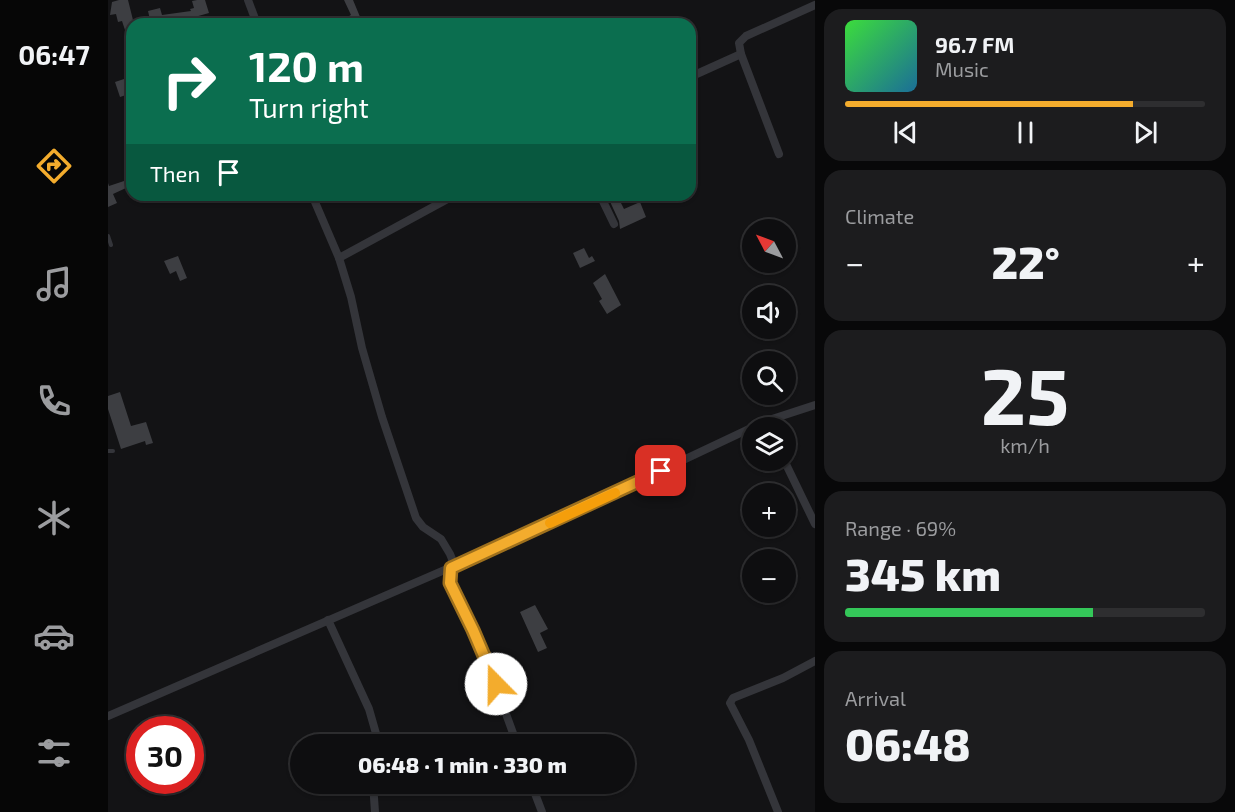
<!DOCTYPE html>
<meta charset="utf-8">
<style>
body{margin:0;font-family:"Exo 2",sans-serif;background:#1c1c1e;color:#f1f3f6;height:100vh;display:flex;flex-direction:column;font-size:22px;white-space:nowrap}
*{box-sizing:border-box;margin:0}
p{font-size:20px;color:#9b9c9f}
.icon{flex:none;width:33px;height:33px;fill:none;stroke:currentColor;stroke-width:2;stroke-linecap:round;stroke-linejoin:round}
.map{position:relative;flex:1;overflow:hidden}
.panel{display:flex;flex-direction:column;gap:9px;padding:9px;background:#080809;width:420px}
.panel>*{flex:none}
.hud{position:absolute;left:18px;top:18px;width:570px;height:183px;border-radius:18px;box-shadow:0 2px 4px #0004,0 0 0 2px #2e2e30;background:#0b6e4f;color:#fff;overflow:hidden}
.needle{width:39px;rotate:311deg}
.buttons{position:absolute;left:634px;top:219px;display:grid;gap:12px}
.buttons a{display:grid;place-items:center;width:54px;height:54px;border-radius:50%;background:#0e0e10;box-shadow:0 2px 4px #0004,0 0 0 2px #2e2e30;font-size:30px}
.speed{position:absolute;left:18px;top:716px;display:flex;gap:12px;font-size:30px;font-weight:700;text-align:center}
.speed>*{display:grid;place-content:center;width:78px;height:78px;border-radius:50%;background:#0e0e10;box-shadow:0 2px 4px #0004,0 0 0 2px #2e2e30;line-height:1}
.speed .limit{border:9px solid #d22;background:#fff;color:#111}
.pin{position:absolute;display:grid;place-items:center;width:51px;height:51px;color:#fff;margin:-26px;border-radius:12px;box-shadow:0 3px 9px #0006}
.me{position:absolute;width:66px;margin:-33px;rotate:338deg;stroke-linejoin:round;filter:drop-shadow(0 0 4px #0008)}
.turn{display:flex;align-items:center;gap:21px;height:126px;padding:0 24px;font-size:27px}
.turn .icon{width:78px;height:78px;stroke-width:2.5}
.turn b{display:block;font-size:42px;line-height:51px}
.then{display:flex;align-items:center;height:57px;padding:0 24px;background:#0003;gap:12px;font-size:22px}
.big{font-size:45px;font-weight:800;line-height:1.1}
.panel .tile{flex:1;display:flex;flex-direction:column;justify-content:center;gap:9px;min-width:0;padding:0 21px;border-radius:18px;background:#1c1c1e}
.panel .dial{align-items:center;gap:0}
.dial b{font-size:78px;line-height:1}
.song{display:flex;align-items:center;gap:18px}
.cover{width:72px;height:72px;border-radius:9px;background:linear-gradient(135deg,hsl(120 70% 55%),hsl(200 70% 35%))}
.played{height:6px;border-radius:3px;background:linear-gradient(90deg,#f3ac2d 80%,#2e2e30 80%)}
.keys{display:flex;justify-content:space-around;direction:ltr}
.heat{display:flex;justify-content:space-between;align-items:center;font-size:33px;direction:ltr}
.charge{height:9px;border-radius:4px;background:linear-gradient(90deg,#34c759 69%,#2e2e30 0)}
.trip{position:absolute;left:182px;top:734px;width:345px;height:60px;border-radius:30px;background:#0e0e10;box-shadow:0 2px 4px #0004,0 0 0 2px #2e2e30;font-weight:800;line-height:60px;text-align:center}
main{display:flex;flex:1;min-height:0}
.tab-bar{display:flex;flex-direction:column;width:108px;justify-content:space-around;align-items:center;background:#060606;color:#9b9c9f}
.tab-bar .icon{width:42px;height:42px}
.tab-bar .active{color:#f3ac2d}
.tab-bar b{font-size:27px;color:#f1f3f6}
.map>svg:first-child{display:block}
.building{fill:#3d3e42}
.lines{fill:none;stroke-linecap:round;stroke-linejoin:round}
.service{stroke:#34353a;stroke-width:4}
.minor{stroke:#34353a;stroke-width:8}
.route-casing{stroke:#9e701d;stroke-width:15}
.route{stroke:#f3ac2d;stroke-width:10}
.slow{stroke:#f59e0b;stroke-width:10}
</style>
<main>
<nav class="tab-bar">
<b>06:47</b>
<svg class="icon active" aria-label="directions" viewBox="0 0 24 24"><path d="M12 3l9 9-9 9-9-9zM9 14v-3h6M13 9l2 2-2 2"/></svg>
<svg class="icon" aria-label="music" viewBox="0 0 24 24"><path d="M9 18V5l10-2v13"/><circle cx="6" cy="18" r="3"/><circle cx="16" cy="16" r="3"/></svg>
<svg class="icon" aria-label="phone" viewBox="0 0 24 24"><path d="M5 4h4l2 5-3 2q2 4 5 5l2-3 5 2v4C11 20 4 13 5 4z"/></svg>
<svg class="icon" aria-label="climate" viewBox="0 0 24 24"><path d="M12 3v18M4 7l16 10M4 17L20 7"/></svg>
<svg class="icon" aria-label="car" viewBox="0 0 24 24"><path d="M5 17H2v-5l4-1 3-4h7l3 4 3 1v5h-3M9 17h6M6 11h13"/><circle cx="7" cy="17" r="2"/><circle cx="17" cy="17" r="2"/></svg>
<svg class="icon" aria-label="filters" viewBox="0 0 24 24"><path d="M4 7h16M4 17h16"/><circle cx="9" cy="7" r="2"/><circle cx="15" cy="17" r="2"/></svg>
</nav>
<div class="map">
<svg width="707" height="812" viewBox="0 0 707 812">
<rect width="100%" height="100%" fill="#131315"/>
<!-- building -->
<g class="building">
<polygon points="11,0 20,0 26,24 24,24 24,34 17,30 14,21 10,22 8,14 2,15 4,2"/>
<polygon points="89,0 97,0 101,13 69,22 69,24 43,24 40,11 52,8 54,15 83,11 82,9 86,8 84,1"/>
<polygon points="236,0 245,0 255,24 239,24 237,18 243,15"/>
<polygon points="22,77 24,93 12,97 7,82"/>
<polygon points="16,181 18,188 5,194 9,203 0,207 0,183 1,186"/>
<polygon points="499,195 509,195 516,209 532,202 538,217 512,229 511,221"/>
<polygon points="476,248 481,258 484,256 487,261 472,268 465,253"/>
<polygon points="70,256 79,278 72,281 68,271 62,274 56,261"/>
<polygon points="497,274 513,305 499,314 491,301 494,299 485,283"/>
<polygon points="12,392 23,426 38,422 45,443 38,445 37,441 13,449 0,409 0,396"/>
<polygon points="427,605 440,629 432,633 439,648 430,652 412,612"/>
</g>
<g class="lines">
<!-- service -->
<g class="service">
<polyline points="0,236 3,245"/>
<polyline points="0,451 5,451"/>
</g>
<!-- minor -->
<g class="minor">
<polyline points="140,0 149,24"/>
<polyline points="582,77 633,54"/>
<polyline points="671,154 633,54 631,43 638,36 707,5"/>
<polyline points="204,195 231,258 243,297 254,348 274,417 308,518 315,527 333,539 342,554 344,559 342,583 378,659 409,744"/>
<polyline points="492,195 506,224"/>
<polyline points="231,258 347,195"/>
<polyline points="676,460 707,524"/>
<polyline points="220,620 261,709 271,744"/>
<polyline points="0,716 408,539 658,421 707,405"/>
<polyline points="265,783 267,812"/>
<polyline points="423,783 434,812"/>
<polyline points="670,812 641,740 622,703 625,698 675,678 707,661"/>
</g>
</g>
<g class="lines">
<!-- route casing -->
<g class="route-casing">
<polyline id="route" points="388,684 365,630 342,583 343,568 553,471"/>
</g>
<!-- route -->
<use href="#route" class="route"/>
<!-- slow -->
<polyline class="slow" points="442,523 507,493"/>
</g>
</svg>
<div class="buttons">
<a><svg class="needle" viewBox="-14 -14 28 28"><path d="M0-13l5 13h-10z" fill="#e53935"/><path d="M0 13l5-13h-10z" fill="#9b9c9f"/></svg></a>
<a><svg class="icon" aria-label="sound" viewBox="0 0 24 24"><path d="M4 9h4l5-4v14l-5-4H4zM17 9q2 3 0 6"/></svg></a>
<a><svg class="icon" aria-label="search" viewBox="0 0 24 24"><circle cx="10" cy="10" r="6"/><path d="M15 15l6 6"/></svg></a>
<a><svg class="icon" aria-label="layers" viewBox="0 0 24 24"><path d="M12 4l9 5-9 5-9-5zM3 14l9 5 9-5"/></svg></a>
<a>+</a>
<a>−</a>
</div>
<div class="speed"><div class="limit">30</div></div>
<div class="pin" style="left:553px;top:471px;background:#d93025"><svg class="icon" aria-label="arrive" viewBox="0 0 24 24"><path d="M6 21V4h12l-3 4 3 4H6"/></svg></div>
<svg class="me" style="left:388px;top:684px" viewBox="-20 -20 40 40"><circle r="19" fill="#fff"/><path d="M0-13L10 11 0 6-10 11z" fill="#f3ac2d"/></svg>
<div class="trip">06:48 · 1 min · 330 m</div>
<div class="hud">
<div class="turn"><svg class="icon" aria-label="right" viewBox="0 0 24 24"><path d="M7 20v-9h11M14 6l5 5-5 5"/></svg><div><b>120 m</b>Turn right</div></div>
<div class="then">Then<svg class="icon" aria-label="arrive" viewBox="0 0 24 24"><path d="M6 21V4h12l-3 4 3 4H6"/></svg></div>
</div>
</div>
<section class="panel">
<div class="tile">
<div class="song"><i class="cover"></i><div><b>96.7 FM</b><p>Music</p></div></div>
<div class="played"></div>
<div class="keys"><svg class="icon" aria-label="previous" viewBox="0 0 24 24"><path d="M18 5L8 12l10 7zM5 5v14"/></svg><svg class="icon" aria-label="pause" viewBox="0 0 24 24"><path d="M8 5v14M16 5v14"/></svg><svg class="icon" aria-label="next" viewBox="0 0 24 24"><path d="M6 5l10 7-10 7zM19 5v14"/></svg></div>
</div>
<div class="tile"><p>Climate</p>
<div class="heat"><a>−</a><b class="big">22°</b><a>+</a></div>
</div>
<div class="tile dial"><b>25</b><p>km/h</p></div>
<div class="tile"><p>Range · 69%</p><b class="big">345 km</b><div class="charge"></div></div>
<div class="tile"><p>Arrival</p><b class="big">06:48</b></div>
</section>
</main>
